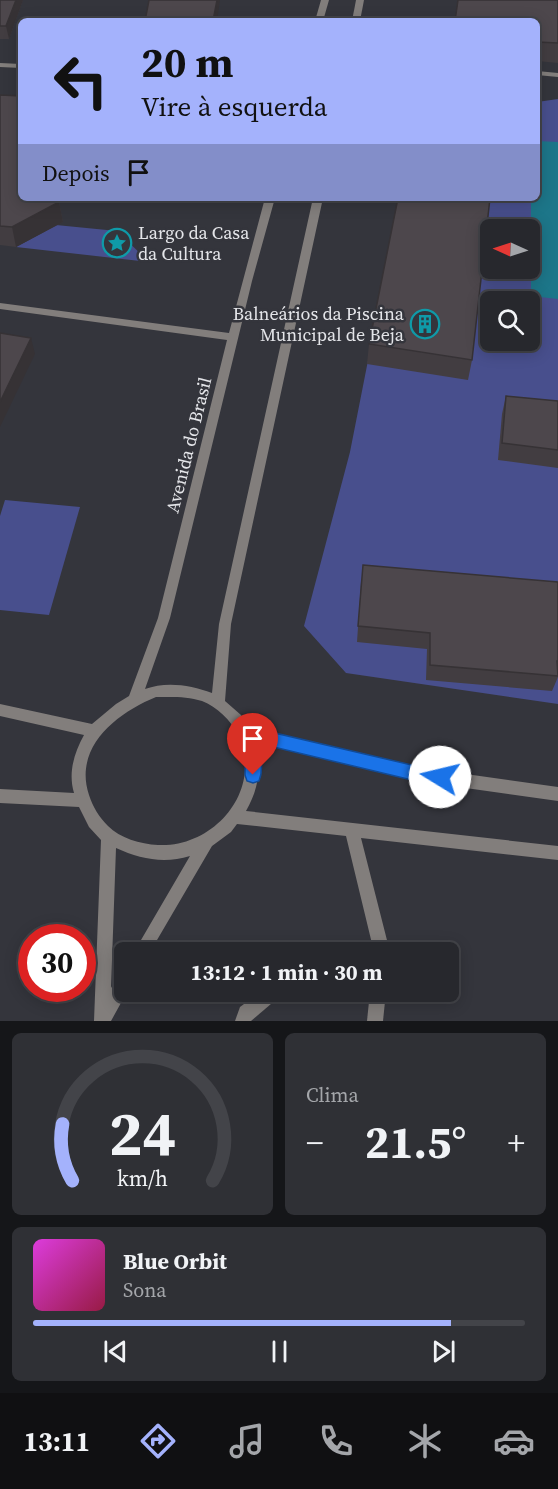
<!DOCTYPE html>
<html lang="pt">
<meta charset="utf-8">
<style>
body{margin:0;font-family:"Source Serif 4",serif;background:#2f3035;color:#f1f3f6;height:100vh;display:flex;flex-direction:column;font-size:22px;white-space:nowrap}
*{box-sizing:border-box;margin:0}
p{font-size:20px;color:#a4a6aa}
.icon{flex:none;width:33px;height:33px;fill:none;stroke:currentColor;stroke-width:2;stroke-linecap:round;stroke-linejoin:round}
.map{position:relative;height:1021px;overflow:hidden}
.details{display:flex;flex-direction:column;gap:12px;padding:12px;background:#151619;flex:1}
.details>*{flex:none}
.hud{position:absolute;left:18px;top:18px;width:522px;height:183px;border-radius:9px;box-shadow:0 3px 15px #0003,0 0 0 2px #434449;background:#a4b2fc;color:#111;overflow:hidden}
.needle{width:39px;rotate:273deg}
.fabs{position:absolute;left:480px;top:219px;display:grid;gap:12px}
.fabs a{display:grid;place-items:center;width:60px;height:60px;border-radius:9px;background:#27282d;box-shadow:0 3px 15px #0003,0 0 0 2px #434449;font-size:30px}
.speed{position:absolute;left:18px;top:924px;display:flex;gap:12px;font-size:30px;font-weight:700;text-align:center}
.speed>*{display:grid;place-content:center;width:78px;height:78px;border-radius:50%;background:#27282d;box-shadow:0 3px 15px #0003,0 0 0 2px #434449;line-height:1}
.speed .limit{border:9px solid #d22;background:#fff;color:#111}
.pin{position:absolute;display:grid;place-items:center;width:51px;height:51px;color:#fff;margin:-62px -26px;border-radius:50% 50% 50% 0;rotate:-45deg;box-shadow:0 0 6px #0007}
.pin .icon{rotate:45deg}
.me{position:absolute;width:66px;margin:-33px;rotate:279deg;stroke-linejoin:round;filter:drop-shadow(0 0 4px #0008)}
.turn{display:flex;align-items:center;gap:21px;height:126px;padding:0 24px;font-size:27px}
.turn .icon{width:78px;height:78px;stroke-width:2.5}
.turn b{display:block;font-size:42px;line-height:51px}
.then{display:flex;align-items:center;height:57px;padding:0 24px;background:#0003;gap:12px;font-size:22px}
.big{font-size:45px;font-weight:700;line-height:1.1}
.details .widget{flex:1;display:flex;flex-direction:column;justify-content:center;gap:9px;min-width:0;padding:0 21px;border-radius:9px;background:#2f3035}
.details .dial{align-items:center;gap:0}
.dial svg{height:156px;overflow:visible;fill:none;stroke:#434449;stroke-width:7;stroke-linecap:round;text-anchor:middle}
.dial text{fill:#f1f3f6;stroke:none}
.song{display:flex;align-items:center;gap:18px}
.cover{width:72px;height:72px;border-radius:9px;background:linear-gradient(135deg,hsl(300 70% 55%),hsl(340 70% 35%))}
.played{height:6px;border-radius:3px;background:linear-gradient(90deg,#a4b2fc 85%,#434449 85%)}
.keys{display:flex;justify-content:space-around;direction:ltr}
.heat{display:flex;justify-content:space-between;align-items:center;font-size:33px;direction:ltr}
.details .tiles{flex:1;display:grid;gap:12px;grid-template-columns:1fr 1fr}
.widget:last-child{grid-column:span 2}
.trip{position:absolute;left:114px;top:942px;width:345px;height:60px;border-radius:9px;background:#27282d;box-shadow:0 3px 15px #0003,0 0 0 2px #434449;font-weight:700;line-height:60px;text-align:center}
.dock{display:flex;height:96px;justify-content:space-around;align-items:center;background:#101012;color:#a4a6aa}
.dock .icon{width:42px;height:42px}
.dock .selected{color:#a4b2fc}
.dock b{font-size:27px;color:#f1f3f6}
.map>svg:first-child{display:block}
.green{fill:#484f8d;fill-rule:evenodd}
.water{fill:#1d7689}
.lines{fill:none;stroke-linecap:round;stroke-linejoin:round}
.service{fill:#827e7c;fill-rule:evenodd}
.minor{fill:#827e7c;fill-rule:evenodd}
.wall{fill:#423d41}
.shaded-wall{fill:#363235}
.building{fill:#4d474c;stroke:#363235;stroke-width:1.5}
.route{fill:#1a73e8;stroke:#114b97;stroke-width:1.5}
.labels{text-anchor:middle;stroke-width:5;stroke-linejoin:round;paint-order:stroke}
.poi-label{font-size:18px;fill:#e4e5e9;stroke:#34353c;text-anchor:start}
.street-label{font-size:18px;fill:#e4e5e9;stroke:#34353c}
</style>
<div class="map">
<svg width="558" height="1021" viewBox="0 0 558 1021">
<rect width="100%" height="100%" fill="#34353c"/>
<!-- green -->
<g class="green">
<path d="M558 99V704L346 673 304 626 350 452 400 198H537V102ZM490 230H530V268H490ZM490 302H530V340H490Z"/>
<polygon points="56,225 117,231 149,262 16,247"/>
<polygon points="5,500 80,507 49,615 0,610 0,516"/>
</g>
<!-- water -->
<polygon class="water" points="537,141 558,142 558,299 531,296 531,198 537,198"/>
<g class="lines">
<!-- service -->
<polygon class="service" points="537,71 558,73 558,77 537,75"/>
<!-- minor -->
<g class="minor">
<polygon points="321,0 329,0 323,21 315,21"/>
<polygon points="356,0 364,0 360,21 352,21"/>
<polygon points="0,63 21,64 21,68 0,67"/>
<path d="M265 198H275L252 281 170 618 145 689C166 681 191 685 212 693L219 624 313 198H323L231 624 225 701 241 715 248 727 416 767 558 787V801L416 781 255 742C262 767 259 788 246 811L558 846V860L361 838 390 952H374L346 836 237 824 231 832 212 846 150 952H134L190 856C164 864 140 859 116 848L111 988 118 976 124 974V992H127L111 1021H94L101 840 89 827 79 807 0 803V789L74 793C68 773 74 753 84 735L0 716V704L92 724 116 704 129 696 158 618 227 340 0 309V303L229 333ZM156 697C171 697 187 696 202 701 217 707 231 720 238 735 264 789 215 848 158 845 140 844 120 838 108 826 99 817 93 807 89 795 73 747 117 713 156 697Z"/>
<polygon points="260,992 280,992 278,998 251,1021 235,1021 240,1007"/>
<polygon points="370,992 386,992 383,1021 367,1021"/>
</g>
</g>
<!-- wall -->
<g class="wall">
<polygon points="0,0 23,0 9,39 0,39"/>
<polygon points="558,0 558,63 537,61 537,21"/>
<polygon points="0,95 21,198 59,202 63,222 16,247 0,245"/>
<polygon points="369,344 472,360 468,380 367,364"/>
<polygon points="506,396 558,401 558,468 498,460 502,414"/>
<polygon points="361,582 558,582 558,677 552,691 426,680 427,649 357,642"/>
</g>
<!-- shaded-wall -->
<g class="shaded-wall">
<polygon points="16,0 23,0 9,39 6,26"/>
<polygon points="217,0 220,0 217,21 213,21"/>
<polygon points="59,202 63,222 16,247 12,227"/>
<polygon points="31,338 35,354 0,427 0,402"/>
</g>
<!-- building -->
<g class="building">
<polygon points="0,0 16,0 6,26 0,26"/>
<polygon points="149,0 217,0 213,21 145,21"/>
<polygon points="458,0 558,0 558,43 537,42 537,21 455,21"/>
<polygon points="0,95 21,96 21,198 52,198 59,202 12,227 0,226"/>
<polygon points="398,198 490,198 472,360 369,344"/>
<polygon points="0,333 31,338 0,402"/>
<polygon points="506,396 558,401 558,450 502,443"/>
<polygon points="363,565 558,582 558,661 557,661 558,676 430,665 430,633 358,626"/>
</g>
<!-- route -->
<path class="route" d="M245 726 416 766 446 772 448 777 446 782 440 785 416 781 257 743C261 755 264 769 259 781L253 783 247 781 245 775V753L237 733 240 728Z"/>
<!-- icons -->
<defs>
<g id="sight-ring" transform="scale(1.5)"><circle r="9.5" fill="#34353c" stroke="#0f9aa8" stroke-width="1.5"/><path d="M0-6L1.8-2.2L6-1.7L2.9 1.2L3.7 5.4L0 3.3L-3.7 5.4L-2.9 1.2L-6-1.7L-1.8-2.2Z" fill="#0f9aa8"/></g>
<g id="building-ring" transform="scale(1.5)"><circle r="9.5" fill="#34353c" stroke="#0f9aa8" stroke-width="1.5"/><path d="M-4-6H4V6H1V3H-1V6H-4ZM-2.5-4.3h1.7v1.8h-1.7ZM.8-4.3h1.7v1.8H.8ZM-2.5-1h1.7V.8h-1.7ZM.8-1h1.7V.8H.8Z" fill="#0f9aa8"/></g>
</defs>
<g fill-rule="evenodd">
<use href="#sight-ring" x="117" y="243"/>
<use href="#building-ring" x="425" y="324"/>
</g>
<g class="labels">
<!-- poi labels -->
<g class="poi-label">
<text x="138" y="239">Largo da Casa<tspan x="138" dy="21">da Cultura</tspan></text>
<text x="404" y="320" text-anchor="end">Balneários da Piscina<tspan x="404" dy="21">Municipal de Beja</tspan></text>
</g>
<!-- street labels -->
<g class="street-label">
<text transform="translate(189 445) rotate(-76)" y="6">Avenida do Brasil</text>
</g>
</g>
</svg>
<div class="fabs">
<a><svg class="needle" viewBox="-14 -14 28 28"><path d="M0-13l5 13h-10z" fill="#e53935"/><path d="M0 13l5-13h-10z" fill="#a4a6aa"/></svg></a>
<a><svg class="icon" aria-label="search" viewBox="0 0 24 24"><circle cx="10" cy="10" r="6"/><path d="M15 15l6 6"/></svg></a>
</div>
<div class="speed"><div class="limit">30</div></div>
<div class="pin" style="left:253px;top:775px;background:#d93025"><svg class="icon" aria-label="arrive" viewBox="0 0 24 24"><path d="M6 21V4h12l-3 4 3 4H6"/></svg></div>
<svg class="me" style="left:440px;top:777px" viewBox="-20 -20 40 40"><circle r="19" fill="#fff"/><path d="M0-13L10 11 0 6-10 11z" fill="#1a73e8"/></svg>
<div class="trip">13:12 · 1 min · 30 m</div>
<div class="hud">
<div class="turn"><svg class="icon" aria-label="left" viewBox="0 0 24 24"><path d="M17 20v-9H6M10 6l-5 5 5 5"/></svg><div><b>20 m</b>Vire à esquerda</div></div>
<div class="then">Depois<svg class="icon" aria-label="arrive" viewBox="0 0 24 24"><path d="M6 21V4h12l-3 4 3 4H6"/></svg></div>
</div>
</div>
<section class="details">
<div class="tiles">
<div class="widget dial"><svg viewBox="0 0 100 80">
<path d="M14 69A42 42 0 1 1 86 69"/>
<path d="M14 69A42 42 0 0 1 9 40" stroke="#a4b2fc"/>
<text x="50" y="56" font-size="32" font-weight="700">24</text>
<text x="50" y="72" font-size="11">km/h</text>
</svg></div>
<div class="widget"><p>Clima</p>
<div class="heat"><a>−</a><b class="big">21.5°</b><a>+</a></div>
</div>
<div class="widget">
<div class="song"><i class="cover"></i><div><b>Blue Orbit</b><p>Sona</p></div></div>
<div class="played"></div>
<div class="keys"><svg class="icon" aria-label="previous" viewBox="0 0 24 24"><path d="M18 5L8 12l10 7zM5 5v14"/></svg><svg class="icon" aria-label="pause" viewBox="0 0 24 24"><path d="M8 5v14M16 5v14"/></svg><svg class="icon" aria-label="next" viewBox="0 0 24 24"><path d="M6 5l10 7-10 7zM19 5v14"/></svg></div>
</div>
</div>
</section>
<nav class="dock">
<b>13:11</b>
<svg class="icon selected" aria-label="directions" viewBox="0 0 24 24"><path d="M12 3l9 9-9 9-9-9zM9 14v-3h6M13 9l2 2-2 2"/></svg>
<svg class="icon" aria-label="music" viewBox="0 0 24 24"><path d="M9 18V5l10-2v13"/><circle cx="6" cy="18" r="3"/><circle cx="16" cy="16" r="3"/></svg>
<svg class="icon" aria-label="phone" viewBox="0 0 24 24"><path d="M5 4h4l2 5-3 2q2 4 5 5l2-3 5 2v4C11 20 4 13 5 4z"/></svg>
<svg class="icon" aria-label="climate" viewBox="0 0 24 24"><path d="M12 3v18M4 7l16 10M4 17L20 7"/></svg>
<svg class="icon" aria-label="car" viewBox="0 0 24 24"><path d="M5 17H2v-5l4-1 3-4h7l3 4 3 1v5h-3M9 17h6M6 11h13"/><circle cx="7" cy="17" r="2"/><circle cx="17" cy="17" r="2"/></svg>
</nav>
